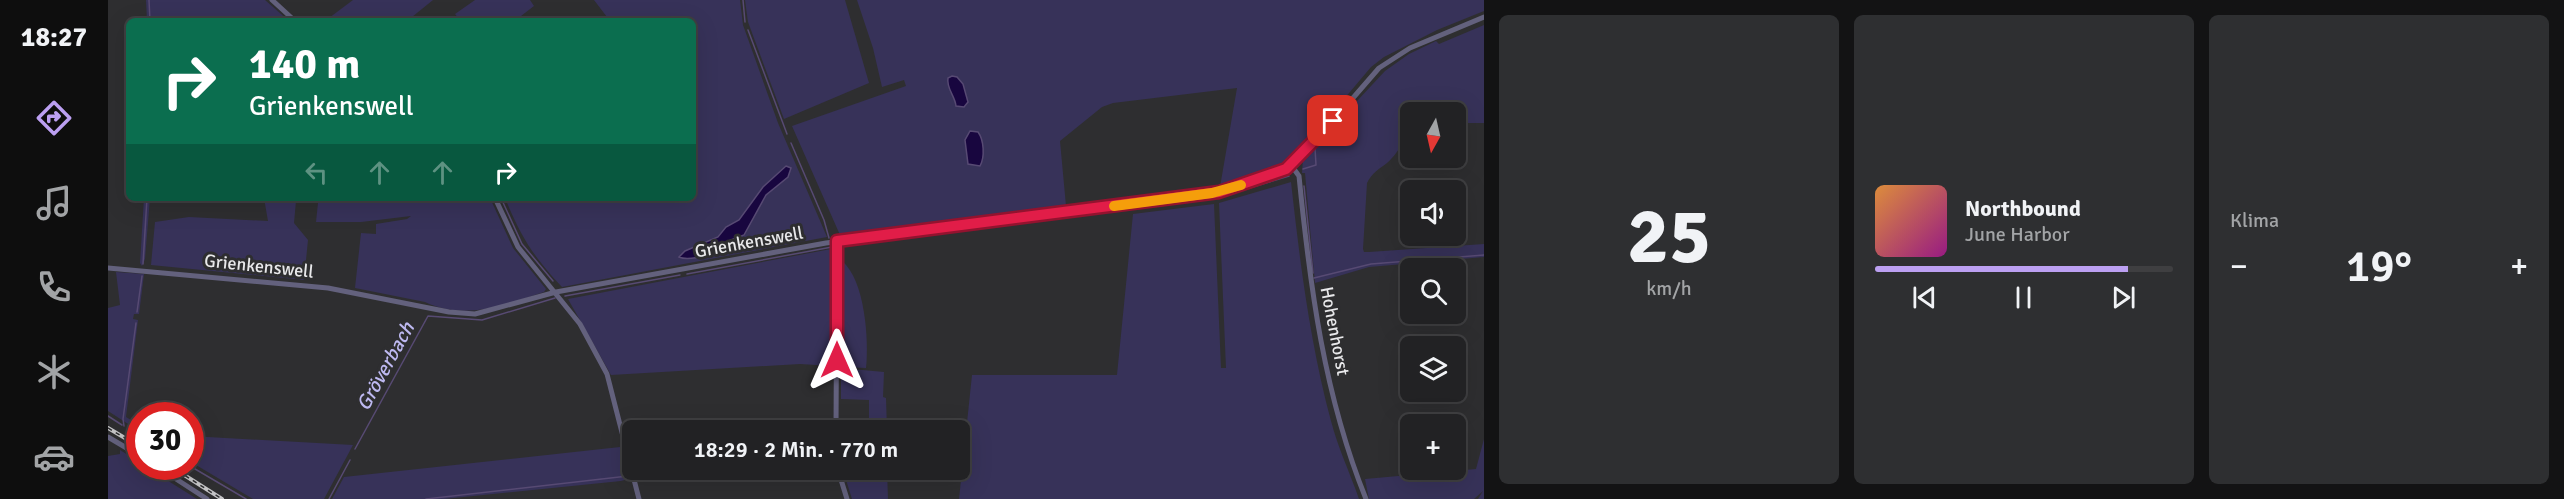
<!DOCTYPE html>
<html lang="de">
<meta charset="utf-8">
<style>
body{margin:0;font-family:Signika,sans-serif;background:#2e2f31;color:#f1f3f6;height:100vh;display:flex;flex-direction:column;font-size:22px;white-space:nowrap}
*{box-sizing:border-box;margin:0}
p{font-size:20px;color:#a2a4a6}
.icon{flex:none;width:33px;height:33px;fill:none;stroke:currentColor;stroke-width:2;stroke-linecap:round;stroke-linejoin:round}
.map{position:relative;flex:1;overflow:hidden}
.sheet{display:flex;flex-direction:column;gap:15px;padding:15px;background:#131314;width:1080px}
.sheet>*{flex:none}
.hud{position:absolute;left:18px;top:18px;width:570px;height:183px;border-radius:9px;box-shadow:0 6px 24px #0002,0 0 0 2px #3f3f41;background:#0b6e4f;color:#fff;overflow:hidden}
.needle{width:39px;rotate:188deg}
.fabs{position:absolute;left:1292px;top:102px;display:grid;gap:12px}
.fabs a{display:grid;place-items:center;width:66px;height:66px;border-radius:9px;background:#222224;box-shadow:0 6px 24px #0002,0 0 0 2px #3f3f41;font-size:30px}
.speed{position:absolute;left:18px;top:402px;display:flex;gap:12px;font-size:30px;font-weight:700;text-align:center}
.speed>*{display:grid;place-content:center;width:78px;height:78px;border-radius:50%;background:#222224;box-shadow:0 6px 24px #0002,0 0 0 2px #3f3f41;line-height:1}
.speed .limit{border:9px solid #d22;background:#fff;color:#111}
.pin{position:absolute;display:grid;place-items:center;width:51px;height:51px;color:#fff;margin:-26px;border-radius:12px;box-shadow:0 3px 9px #0006}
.me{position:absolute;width:66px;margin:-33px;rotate:0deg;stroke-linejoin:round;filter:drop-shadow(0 0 4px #0008)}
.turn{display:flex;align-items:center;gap:21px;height:126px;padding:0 24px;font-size:27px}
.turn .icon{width:78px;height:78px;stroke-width:2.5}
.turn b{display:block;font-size:42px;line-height:51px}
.lanes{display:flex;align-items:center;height:57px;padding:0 24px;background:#0003;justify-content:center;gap:30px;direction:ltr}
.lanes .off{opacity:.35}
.big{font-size:45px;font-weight:600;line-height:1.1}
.sheet .card{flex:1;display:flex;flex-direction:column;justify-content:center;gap:9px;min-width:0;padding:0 21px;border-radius:9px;background:#2e2f31}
.sheet .dial{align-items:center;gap:0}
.dial b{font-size:78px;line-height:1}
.song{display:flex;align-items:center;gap:18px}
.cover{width:72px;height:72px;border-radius:9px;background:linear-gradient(135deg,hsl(30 70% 55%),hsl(310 70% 35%))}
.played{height:6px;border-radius:3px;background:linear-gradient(90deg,#bca0f2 85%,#3f3f41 85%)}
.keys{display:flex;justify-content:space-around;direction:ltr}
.heat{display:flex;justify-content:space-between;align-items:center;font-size:33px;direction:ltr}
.sheet .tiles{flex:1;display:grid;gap:15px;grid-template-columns:repeat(3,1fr)}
.trip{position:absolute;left:514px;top:420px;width:348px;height:60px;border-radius:9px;background:#222224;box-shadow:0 6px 24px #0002,0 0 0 2px #3f3f41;font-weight:600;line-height:60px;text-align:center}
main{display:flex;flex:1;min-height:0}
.tabs{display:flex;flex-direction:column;width:108px;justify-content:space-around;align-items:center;background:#0e0e0e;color:#a2a4a6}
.tabs .icon{width:42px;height:42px}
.tabs .on{color:#bca0f2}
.tabs b{font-size:27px;color:#f1f3f6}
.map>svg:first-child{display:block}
.green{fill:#373259}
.water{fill:#18063f;stroke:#574a73;stroke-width:1.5}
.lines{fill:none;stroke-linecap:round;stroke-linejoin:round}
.stream{stroke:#574a73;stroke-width:1.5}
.street{stroke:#63617d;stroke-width:5}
.rail-casing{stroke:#c4c4c6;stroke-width:4}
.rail{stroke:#2e2e30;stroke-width:1.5;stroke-dasharray:4.5;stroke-linecap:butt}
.route-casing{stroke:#92132f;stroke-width:15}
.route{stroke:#e11d48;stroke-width:10}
.slow{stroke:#f59e0b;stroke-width:10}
.labels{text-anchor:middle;stroke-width:6;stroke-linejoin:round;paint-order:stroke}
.street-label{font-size:18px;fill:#e9e9eb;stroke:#2e2e30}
.water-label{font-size:20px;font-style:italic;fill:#beb9f1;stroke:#2e2e30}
</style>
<main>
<nav class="tabs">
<b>18:27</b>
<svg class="icon on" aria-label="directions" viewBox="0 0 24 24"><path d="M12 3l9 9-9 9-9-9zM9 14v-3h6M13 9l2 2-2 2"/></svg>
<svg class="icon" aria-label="music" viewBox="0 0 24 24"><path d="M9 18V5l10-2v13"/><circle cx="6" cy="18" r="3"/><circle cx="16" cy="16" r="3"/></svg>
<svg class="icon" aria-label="phone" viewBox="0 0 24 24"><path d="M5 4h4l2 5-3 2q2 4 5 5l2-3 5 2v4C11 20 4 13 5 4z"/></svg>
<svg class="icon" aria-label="climate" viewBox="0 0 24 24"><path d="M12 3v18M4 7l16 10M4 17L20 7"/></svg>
<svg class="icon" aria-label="car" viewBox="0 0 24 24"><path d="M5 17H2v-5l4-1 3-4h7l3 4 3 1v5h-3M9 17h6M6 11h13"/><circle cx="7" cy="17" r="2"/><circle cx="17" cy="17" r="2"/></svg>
</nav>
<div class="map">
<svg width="1376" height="499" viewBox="0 0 1376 499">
<rect width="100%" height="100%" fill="#2e2e30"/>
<!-- green -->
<g class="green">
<polygon points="38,0 157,0 181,21 39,21"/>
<polygon points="245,0 325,0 299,21 217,21"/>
<polygon points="367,0 422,0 426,6 413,16 411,21 353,21 347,14"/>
<path d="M486 0H632L635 25 670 123 719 237 454 287C425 256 413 237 397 198H585V21H494L499 17Z"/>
<polygon points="637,0 737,0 761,83 676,119 640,22"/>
<polygon points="749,0 1376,0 1376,11 1329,30 1276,57 1263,67 1220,118 1177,162 1169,168 1112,187 1129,88 1005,103 994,107 952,141 958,206 732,235 684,126 798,86 796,80 774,87 765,48"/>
<path d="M1376 25V123H1347V112H1302C1302 130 1293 151 1279 163 1271 169 1264 173 1259 183L1255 249 1256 252H1261L1376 244V257L1261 267 1207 283 1197 173H1194L1195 159 1277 71 1301 54 1328 41 1331 44Z"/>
<path d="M1183 182C1192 263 1202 343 1223 421 1230 448 1242 473 1251 499H851L864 375H1009L1025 214 1106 204 1113 368H1118L1111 203Z"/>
<polygon points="36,198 42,198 37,259 34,266 32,263"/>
<path d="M156 198H382L405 248 438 289 436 292C396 305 357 321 317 302L247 288 253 233 268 234V224L299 219 303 216 253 222H208L210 203 199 198 188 201 186 223 200 240 196 280 43 265 47 222 81 217 160 221Z"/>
<polygon points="723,249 724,366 692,364 503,375 460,299"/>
<path d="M734 261C757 280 761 340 758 368L733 367Z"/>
<polygon points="8,272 36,274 31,314 26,314 25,319 30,320 18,417 31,425 31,431 0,411 0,308 12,305"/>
<polygon points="733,368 776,372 775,397 778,398 779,430 772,430 771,425 761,426 761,400 733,399"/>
<polygon points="82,436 245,445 216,499 145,499 83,462"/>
<polygon points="1376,439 1376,499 1370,499 1375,491 1366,499 1261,499 1257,479 1368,469"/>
<polygon points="512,447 520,479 513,481 336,499 224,499 236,477"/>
<polygon points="12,450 31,462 32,466 38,467 89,499 0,499 0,456 12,454"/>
<polygon points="735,470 779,470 780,499 744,499"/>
</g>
<!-- water -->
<g class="water">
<path d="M844 76 849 77 855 84 860 102 856 107 848 106C847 96 838 88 840 78Z"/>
<path d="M862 131 870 132C876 140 877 157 872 166L860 164 857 140Z"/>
<path d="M678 166 683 168 680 177 658 195 636 235 620 241C616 252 582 262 571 257L577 251 610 237 618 227 631 220 655 187Z"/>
</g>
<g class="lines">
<!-- stream -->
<g class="stream">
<polyline points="41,0 42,21"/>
<polyline points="635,0 637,22"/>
<polyline points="640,30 679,134"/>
<polyline points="683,143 716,220 721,238"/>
<polyline points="1195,169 1208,165 1207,148"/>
<polyline points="1196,186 1205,273"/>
<polyline points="1115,196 1181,176"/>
<polyline points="393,198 414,244 445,281"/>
<polyline points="921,221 1103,198"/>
<polyline points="737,245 910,223"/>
<polyline points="35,264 39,198"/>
<polyline points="579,274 724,247"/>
<polyline points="1206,278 1263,264 1376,255"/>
<polyline points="457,296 572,275"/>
<polyline points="29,312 34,276"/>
<polyline points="0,416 14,425"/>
<polyline points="16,426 15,419 28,323"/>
<polyline points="26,433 32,436"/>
<polyline points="525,440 522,443 525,455"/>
<polyline points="247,449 320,316 374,320 447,298"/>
<polyline points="82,466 138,499"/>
<polyline points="527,472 528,470"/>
<polyline points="221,499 242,460"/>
<polyline points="318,499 520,476"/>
</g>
<!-- street -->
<g class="street">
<polyline points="164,0 187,21"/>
<path d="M1183 165 1191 176C1202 287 1216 395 1258 499"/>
<polyline points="387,198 410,247 472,324 499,374 531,499"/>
<polyline points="0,268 220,288 341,312 367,314 448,292 718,243 1111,192 1178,169 1225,121 1271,68 1302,48 1376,17"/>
<polyline points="728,430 729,241"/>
<polyline points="0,437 32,456"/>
<polyline points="48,466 99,499"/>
<polyline points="730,470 739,499"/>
</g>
<!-- rail casing -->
<g class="rail-casing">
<g id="rail">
<polyline points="0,428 32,447"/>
<polyline points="62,466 114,499"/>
</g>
</g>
<!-- rail -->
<use href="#rail" class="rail"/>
</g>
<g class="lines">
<!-- route casing -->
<g class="route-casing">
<polyline id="route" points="729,360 729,241 1111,192 1178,169 1225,121"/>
</g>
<!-- route -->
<use href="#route" class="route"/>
<!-- slow -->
<polyline class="slow" points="1006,206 1104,193 1133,185"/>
</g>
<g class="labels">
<!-- street labels -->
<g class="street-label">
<text transform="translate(641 242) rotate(-10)" y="6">Grienkenswell</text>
<text transform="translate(151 266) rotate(6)" y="6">Grienkenswell</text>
<text transform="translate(1227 331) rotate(79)" y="6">Hohenhorst</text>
</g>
<!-- water labels -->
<g class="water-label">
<text transform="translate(277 366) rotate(-61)" y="7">Gröverbach</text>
</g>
</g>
</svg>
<div class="fabs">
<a><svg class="needle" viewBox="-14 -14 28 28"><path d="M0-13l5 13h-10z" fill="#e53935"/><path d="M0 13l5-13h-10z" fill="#a2a4a6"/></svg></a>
<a><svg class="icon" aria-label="sound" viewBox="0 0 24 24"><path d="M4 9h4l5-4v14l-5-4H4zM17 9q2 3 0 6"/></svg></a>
<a><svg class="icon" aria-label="search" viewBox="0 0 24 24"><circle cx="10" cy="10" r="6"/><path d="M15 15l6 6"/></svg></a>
<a><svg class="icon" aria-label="layers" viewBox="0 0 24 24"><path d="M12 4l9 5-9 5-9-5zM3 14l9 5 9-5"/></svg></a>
<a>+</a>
</div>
<div class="speed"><div class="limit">30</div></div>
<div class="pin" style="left:1225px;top:121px;background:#d93025"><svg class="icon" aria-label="arrive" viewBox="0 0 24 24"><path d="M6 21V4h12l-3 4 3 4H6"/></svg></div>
<svg class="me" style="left:729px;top:360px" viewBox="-20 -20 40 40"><path d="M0-17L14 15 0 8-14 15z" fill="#e11d48" stroke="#fff" stroke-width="4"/></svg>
<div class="trip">18:29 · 2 Min. · 770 m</div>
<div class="hud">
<div class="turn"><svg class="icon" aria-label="right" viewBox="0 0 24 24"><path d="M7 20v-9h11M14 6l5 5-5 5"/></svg><div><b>140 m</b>Grienkenswell</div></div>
<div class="lanes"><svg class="icon off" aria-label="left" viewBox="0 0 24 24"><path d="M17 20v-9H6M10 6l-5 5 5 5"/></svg><svg class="icon off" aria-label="ahead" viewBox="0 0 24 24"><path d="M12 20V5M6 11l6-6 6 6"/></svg><svg class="icon off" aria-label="ahead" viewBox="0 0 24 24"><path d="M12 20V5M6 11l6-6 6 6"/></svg><svg class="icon" aria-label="right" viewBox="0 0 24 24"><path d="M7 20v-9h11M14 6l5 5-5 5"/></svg></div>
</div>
</div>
<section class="sheet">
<div class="tiles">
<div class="card dial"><b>25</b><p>km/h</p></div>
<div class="card">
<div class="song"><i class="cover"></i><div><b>Northbound</b><p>June Harbor</p></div></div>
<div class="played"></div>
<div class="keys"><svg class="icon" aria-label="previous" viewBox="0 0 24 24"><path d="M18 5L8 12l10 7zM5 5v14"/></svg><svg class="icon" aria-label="pause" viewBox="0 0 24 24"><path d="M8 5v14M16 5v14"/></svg><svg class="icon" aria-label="next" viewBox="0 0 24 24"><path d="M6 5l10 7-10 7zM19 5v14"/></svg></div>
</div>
<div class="card"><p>Klima</p>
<div class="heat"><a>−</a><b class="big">19°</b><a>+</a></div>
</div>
</div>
</section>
</main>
